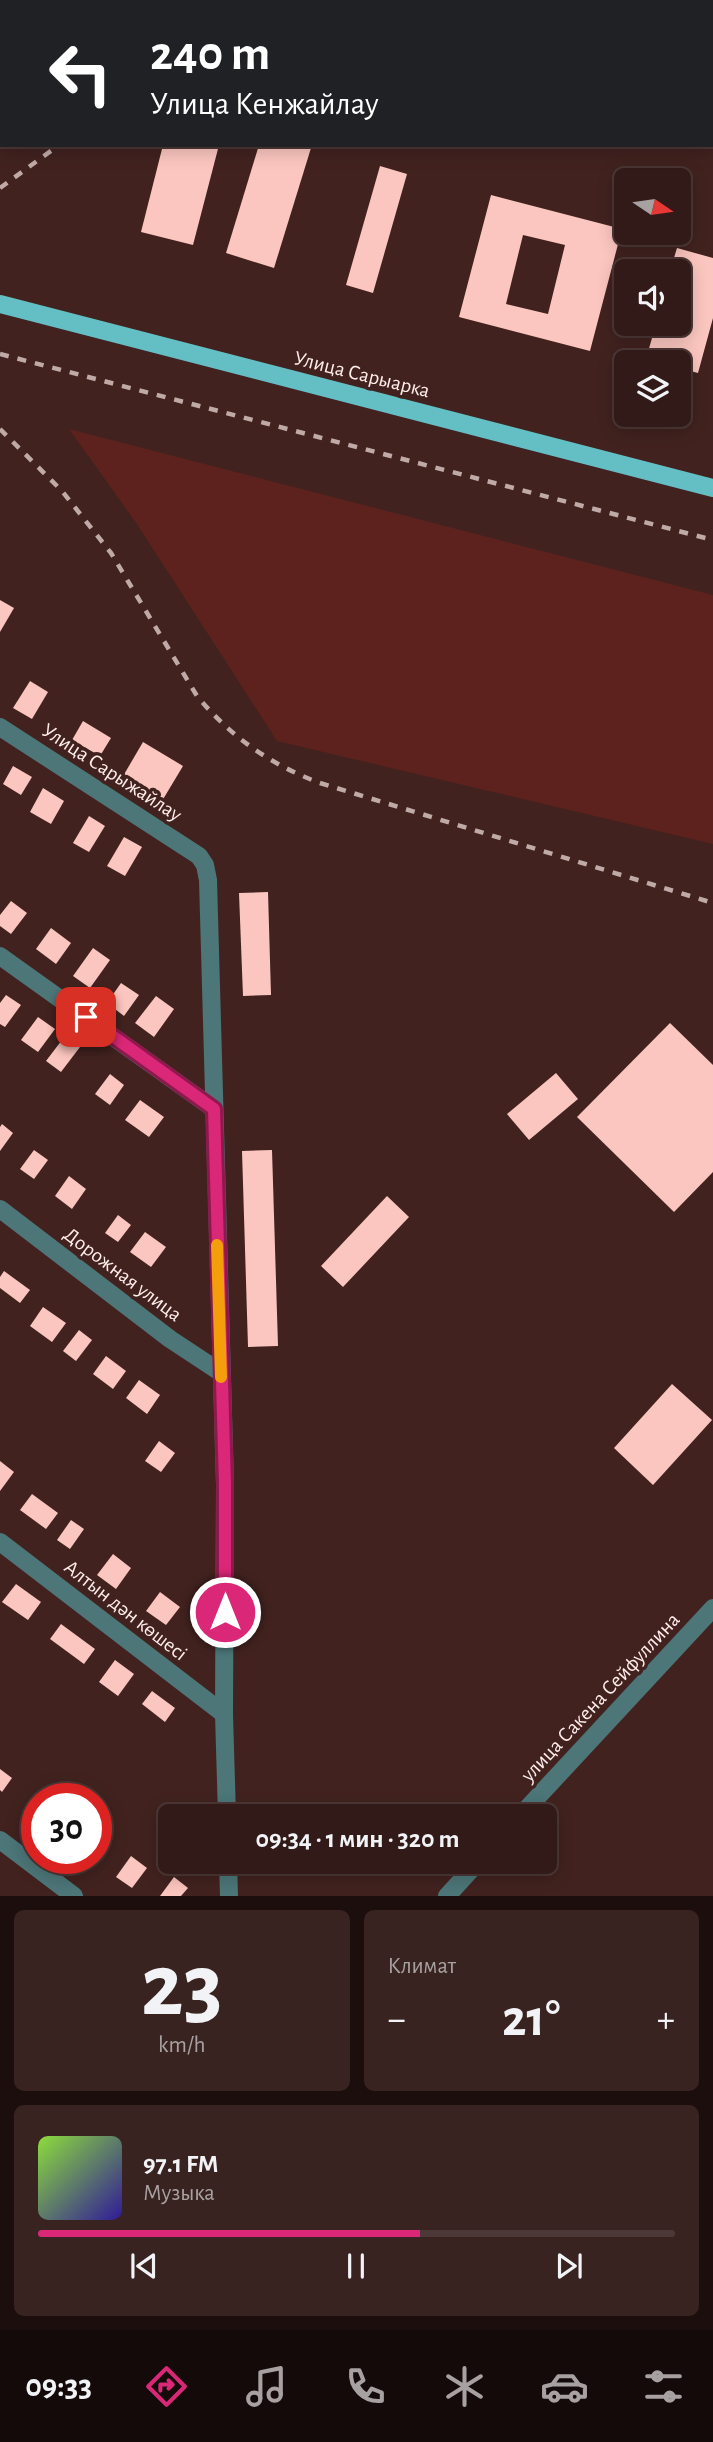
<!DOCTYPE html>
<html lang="ru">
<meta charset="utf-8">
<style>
body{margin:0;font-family:"Alegreya Sans",sans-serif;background:#392320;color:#f1f3f6;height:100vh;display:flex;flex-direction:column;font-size:26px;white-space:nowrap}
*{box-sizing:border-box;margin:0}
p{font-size:23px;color:#a8a1a1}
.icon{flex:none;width:38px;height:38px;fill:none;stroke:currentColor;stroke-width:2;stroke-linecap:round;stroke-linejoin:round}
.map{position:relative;height:1896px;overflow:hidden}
.sheet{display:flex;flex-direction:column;gap:14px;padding:14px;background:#1b0e0d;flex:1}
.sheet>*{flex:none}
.top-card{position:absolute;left:0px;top:0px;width:714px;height:147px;box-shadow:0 4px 18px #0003,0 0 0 2px #4c3836;background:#202124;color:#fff;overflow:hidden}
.needle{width:46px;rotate:103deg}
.buttons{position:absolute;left:614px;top:168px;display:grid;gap:14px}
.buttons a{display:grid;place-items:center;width:77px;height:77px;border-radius:10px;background:#311a17;box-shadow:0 4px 18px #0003,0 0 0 2px #4c3836;font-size:35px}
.speed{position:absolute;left:21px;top:1783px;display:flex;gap:14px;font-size:35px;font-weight:700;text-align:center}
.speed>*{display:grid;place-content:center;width:91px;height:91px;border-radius:50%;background:#311a17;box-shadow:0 4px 18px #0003,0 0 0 2px #4c3836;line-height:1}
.speed .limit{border:10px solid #d22;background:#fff;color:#111}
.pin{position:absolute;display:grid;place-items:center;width:60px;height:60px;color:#fff;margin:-30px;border-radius:14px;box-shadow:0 4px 10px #0006}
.me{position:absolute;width:77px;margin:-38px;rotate:0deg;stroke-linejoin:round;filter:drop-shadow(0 0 5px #0008)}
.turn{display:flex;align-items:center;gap:24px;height:147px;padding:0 35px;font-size:32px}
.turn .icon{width:91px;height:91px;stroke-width:2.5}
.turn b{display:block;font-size:49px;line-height:60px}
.big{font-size:52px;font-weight:600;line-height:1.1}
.sheet .tile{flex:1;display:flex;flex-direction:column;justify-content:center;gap:10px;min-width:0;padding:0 24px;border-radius:10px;background:#392320}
.sheet .dial{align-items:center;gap:0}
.dial b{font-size:91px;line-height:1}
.song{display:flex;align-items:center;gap:21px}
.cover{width:84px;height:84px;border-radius:10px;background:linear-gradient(135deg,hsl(90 70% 55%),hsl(250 70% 35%))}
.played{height:7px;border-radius:4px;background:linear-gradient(90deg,#db2777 60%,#4c3836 60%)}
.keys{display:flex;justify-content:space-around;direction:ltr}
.heat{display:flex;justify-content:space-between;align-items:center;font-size:38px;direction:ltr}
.sheet .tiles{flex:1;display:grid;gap:14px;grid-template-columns:1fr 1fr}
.tile:last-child{grid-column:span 2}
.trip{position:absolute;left:158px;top:1804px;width:399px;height:70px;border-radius:10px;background:#311a17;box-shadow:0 4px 18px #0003,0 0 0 2px #4c3836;font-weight:600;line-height:70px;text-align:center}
.dock{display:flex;height:112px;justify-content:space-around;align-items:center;background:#140a09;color:#a8a1a1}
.dock .icon{width:49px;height:49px}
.dock .active{color:#db2777}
.dock b{font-size:32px;color:#f1f3f6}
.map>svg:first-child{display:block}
.green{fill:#5d221e}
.building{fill:#fbc6bf;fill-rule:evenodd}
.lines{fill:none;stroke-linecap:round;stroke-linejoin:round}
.minor{stroke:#4c7678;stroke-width:18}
.major{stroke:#64bfc5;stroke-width:18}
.rail{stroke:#c0aaa7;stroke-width:4.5;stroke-dasharray:9 9;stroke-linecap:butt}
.route-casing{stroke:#8e194d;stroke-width:18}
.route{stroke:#db2777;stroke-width:12}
.slow{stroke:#f59e0b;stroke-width:12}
.labels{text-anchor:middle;stroke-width:7;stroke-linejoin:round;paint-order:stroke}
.street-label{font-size:21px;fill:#ffedeb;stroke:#41221f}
</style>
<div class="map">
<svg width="713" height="1896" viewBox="0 0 713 1896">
<rect width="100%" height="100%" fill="#41221f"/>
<!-- green -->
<polygon class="green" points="69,429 713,595 713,844 277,741 137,524"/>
<!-- building -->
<g class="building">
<polygon points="163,145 219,145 193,245 141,232"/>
<polygon points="259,145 301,145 311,148 274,268 226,253"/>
<polygon points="380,166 407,174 373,293 346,285"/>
<path d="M491 195 622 229 590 351 459 317ZM523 235 565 245 548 314 506 304Z"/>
<polygon points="677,248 713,258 713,318 698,373 679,368 679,362 658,362 646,359 656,324 679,324 679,271 670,271"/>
<polygon points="0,600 14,608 0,632"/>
<polygon points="30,681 48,692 32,719 13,708"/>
<polygon points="83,721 111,738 100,756 72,740"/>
<polygon points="143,742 183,766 159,806 119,783"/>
<polygon points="13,766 32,777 21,795 3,784"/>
<polygon points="43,788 64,801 51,824 30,812"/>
<polygon points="89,816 105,826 89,852 73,843"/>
<polygon points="124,837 142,847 125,876 107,866"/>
<polygon points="268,892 271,995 243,996 239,893"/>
<polygon points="11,901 27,913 11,934 0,926 0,915"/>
<polygon points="51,928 71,943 56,964 36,949"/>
<polygon points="93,948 110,960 90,988 73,976"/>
<polygon points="121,983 139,995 124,1016 107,1003"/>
<polygon points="6,995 21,1005 5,1027 0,1024 0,1003"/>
<polygon points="156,996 174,1009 154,1037 135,1023"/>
<polygon points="38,1017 55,1029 38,1052 21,1040"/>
<polygon points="670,1023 713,1065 713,1172 674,1212 577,1117"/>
<polygon points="65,1036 80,1047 61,1072 46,1061"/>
<polygon points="556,1073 578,1099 529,1140 507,1114"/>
<polygon points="110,1074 124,1085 110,1105 95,1094"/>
<polygon points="140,1100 164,1117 149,1137 125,1120"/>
<polygon points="2,1124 13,1133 0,1151 0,1127"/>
<polygon points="34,1150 48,1160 34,1179 20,1169"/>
<polygon points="272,1150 278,1346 248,1347 242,1151"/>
<polygon points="69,1176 86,1189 72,1209 55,1196"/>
<polygon points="387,1196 409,1217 343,1287 321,1266"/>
<polygon points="118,1215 131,1225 118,1242 105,1233"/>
<polygon points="145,1232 166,1247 151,1267 130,1252"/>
<polygon points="4,1271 30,1290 20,1303 0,1288 0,1277"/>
<polygon points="43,1307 66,1323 52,1342 30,1326"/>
<polygon points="79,1330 92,1340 76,1361 63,1351"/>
<polygon points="106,1356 126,1371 113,1389 93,1374"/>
<polygon points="139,1380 160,1395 147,1414 126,1398"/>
<polygon points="672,1384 712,1420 653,1485 614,1448"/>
<polygon points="159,1441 175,1453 161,1472 145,1461"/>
<polygon points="0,1461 14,1472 0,1491"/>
<polygon points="32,1494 58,1513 46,1529 20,1510"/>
<polygon points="71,1520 84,1529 70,1549 57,1540"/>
<polygon points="113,1554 131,1568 116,1589 97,1575"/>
<polygon points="16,1584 41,1602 28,1620 2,1602"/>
<polygon points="160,1592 180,1607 166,1625 146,1611"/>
<polygon points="61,1624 95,1649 84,1664 50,1639"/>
<polygon points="115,1660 134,1674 118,1696 99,1682"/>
<polygon points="152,1691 175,1708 165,1722 142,1704"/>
<polygon points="0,1769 12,1778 2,1792 0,1790"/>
<polygon points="131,1856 147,1868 132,1888 116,1877"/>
<polygon points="174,1877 188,1888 181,1896 160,1896"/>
</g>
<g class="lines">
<!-- minor -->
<g class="minor">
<polyline points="0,727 199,856 205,865 208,880 225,1484 224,1714 227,1816"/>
<polyline points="0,956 214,1109"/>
<polyline points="0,1209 170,1339 220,1372"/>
<polyline points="0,1542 224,1714"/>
<polyline points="520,1816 713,1608"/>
<polyline points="0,1840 74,1896"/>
<polyline points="228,1862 229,1896"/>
<polyline points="447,1896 478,1862"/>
</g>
<!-- major -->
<polyline class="major" points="0,304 713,488"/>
<!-- rail -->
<g class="rail">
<polyline points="230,2 232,0"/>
<polyline points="259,2 261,0"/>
<polyline points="0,188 59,145"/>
<polyline points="0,354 713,540"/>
<path d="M0 429 62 491 111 553 197 696C231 737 271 765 320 783L713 903"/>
</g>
</g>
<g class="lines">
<!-- route casing -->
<g class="route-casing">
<polyline id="route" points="86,1017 214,1109 225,1484 225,1612"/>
</g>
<!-- route -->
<use href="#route" class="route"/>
<!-- slow -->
<polyline class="slow" points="217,1245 221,1377"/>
</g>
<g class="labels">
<!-- street labels -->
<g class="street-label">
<text transform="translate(362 374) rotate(14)" y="7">Улица Сарыарка</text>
<text transform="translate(112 772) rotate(33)" y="7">Улица Сарыжайлау</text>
<text transform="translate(123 1274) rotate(37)" y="7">Дорожная улица</text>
<text transform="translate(126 1610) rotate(38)" y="7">Алтын дән көшесі</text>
<text transform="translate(600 1697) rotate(-47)" y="7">улица Сакена Сейфуллина</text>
</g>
</g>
</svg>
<div class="buttons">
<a><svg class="needle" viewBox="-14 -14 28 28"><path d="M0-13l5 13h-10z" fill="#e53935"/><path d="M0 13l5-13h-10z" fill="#a8a1a1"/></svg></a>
<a><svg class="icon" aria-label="sound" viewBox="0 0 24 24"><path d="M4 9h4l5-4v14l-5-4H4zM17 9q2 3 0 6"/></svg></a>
<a><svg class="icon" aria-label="layers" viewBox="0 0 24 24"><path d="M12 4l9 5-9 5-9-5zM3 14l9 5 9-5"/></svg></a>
</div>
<div class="speed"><div class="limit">30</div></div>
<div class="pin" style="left:86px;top:1017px;background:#d93025"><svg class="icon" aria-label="arrive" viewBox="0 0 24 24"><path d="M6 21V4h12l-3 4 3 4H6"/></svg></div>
<svg class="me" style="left:225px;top:1612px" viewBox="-20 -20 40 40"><circle r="17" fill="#db2777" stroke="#fff" stroke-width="3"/><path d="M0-11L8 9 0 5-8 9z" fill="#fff"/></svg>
<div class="trip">09:34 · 1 мин · 320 m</div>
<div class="top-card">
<div class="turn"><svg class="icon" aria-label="left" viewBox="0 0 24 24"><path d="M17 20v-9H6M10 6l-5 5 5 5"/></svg><div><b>240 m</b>Улица Кенжайлау</div></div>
</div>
</div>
<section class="sheet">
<div class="tiles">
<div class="tile dial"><b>23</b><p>km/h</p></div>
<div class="tile"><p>Климат</p>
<div class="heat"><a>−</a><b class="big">21°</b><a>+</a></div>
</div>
<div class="tile">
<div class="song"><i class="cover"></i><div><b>97.1 FM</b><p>Музыка</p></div></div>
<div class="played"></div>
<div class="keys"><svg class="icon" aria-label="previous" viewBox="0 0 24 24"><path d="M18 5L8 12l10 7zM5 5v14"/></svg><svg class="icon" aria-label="pause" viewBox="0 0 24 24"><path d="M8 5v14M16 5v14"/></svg><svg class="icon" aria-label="next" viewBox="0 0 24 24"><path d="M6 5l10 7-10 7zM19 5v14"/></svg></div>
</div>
</div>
</section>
<nav class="dock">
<b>09:33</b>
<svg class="icon active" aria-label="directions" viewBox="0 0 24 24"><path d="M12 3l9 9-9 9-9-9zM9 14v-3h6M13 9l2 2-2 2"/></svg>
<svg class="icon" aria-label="music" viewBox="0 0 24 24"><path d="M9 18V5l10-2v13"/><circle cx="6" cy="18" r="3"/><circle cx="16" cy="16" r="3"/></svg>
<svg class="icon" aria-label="phone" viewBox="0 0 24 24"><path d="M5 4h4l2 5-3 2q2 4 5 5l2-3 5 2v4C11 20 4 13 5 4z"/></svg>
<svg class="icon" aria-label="climate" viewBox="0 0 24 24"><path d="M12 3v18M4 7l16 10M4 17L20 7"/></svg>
<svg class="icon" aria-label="car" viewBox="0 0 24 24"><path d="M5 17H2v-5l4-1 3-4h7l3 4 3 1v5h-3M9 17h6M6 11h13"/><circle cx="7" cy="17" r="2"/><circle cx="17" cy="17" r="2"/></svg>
<svg class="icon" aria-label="filters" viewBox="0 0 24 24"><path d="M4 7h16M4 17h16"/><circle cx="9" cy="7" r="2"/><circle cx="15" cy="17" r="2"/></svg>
</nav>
